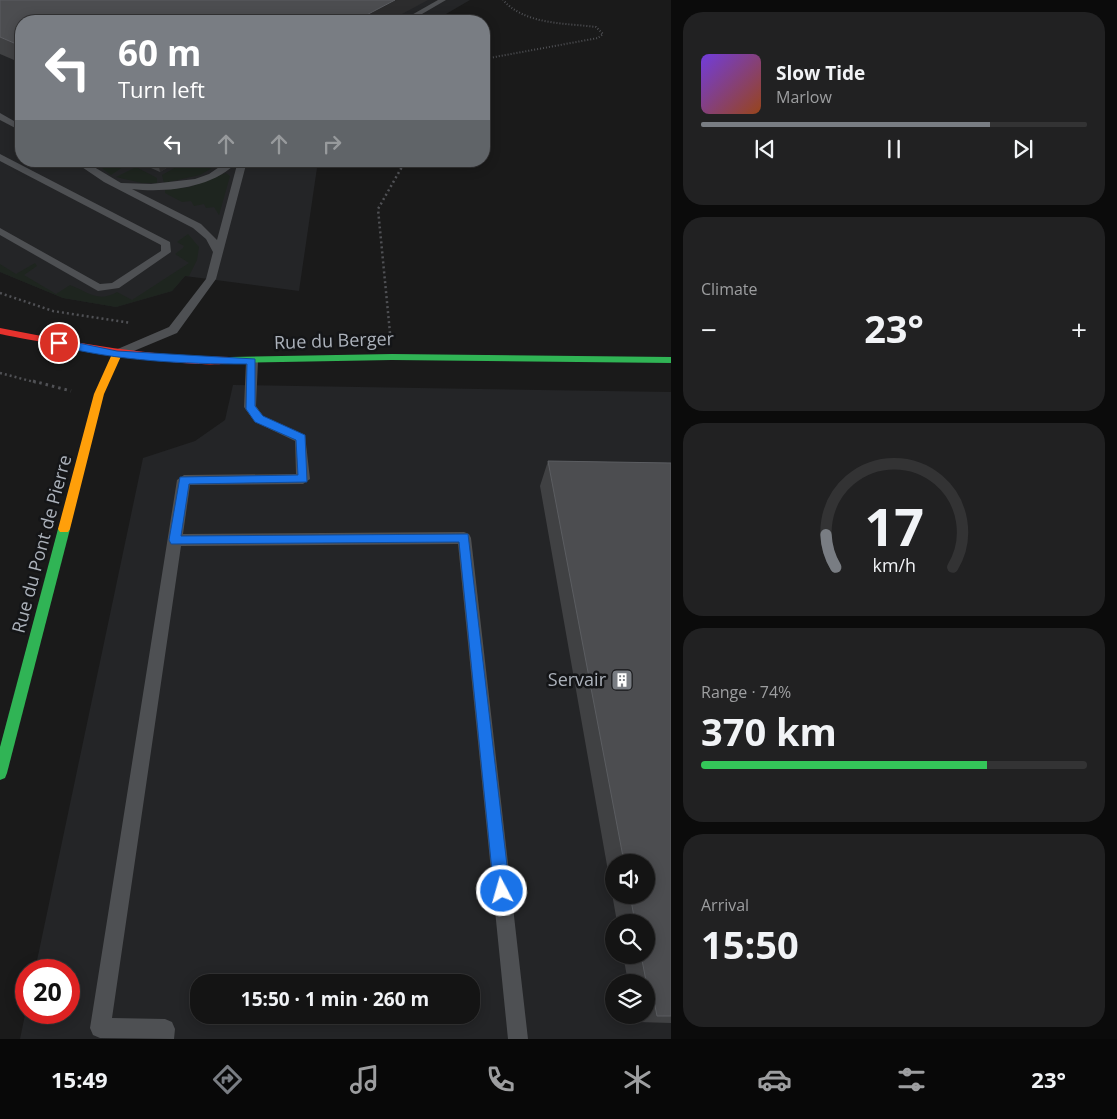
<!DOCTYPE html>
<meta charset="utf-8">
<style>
body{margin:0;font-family:"Open Sans",sans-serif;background:#212122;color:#f1f3f6;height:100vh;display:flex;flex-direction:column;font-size:19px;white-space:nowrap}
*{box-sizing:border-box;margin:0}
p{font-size:16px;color:#9d9ea0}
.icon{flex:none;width:28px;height:28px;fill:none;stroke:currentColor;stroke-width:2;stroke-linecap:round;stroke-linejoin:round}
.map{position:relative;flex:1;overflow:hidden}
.details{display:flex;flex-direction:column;gap:12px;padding:12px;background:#0b0b0b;width:446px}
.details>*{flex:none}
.hud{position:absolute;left:15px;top:15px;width:475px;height:152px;border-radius:20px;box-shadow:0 2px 12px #0003,0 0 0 1px #333334;background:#797d83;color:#fff;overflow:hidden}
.controls{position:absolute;left:605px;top:854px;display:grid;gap:10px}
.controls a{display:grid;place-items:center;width:50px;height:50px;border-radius:50%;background:#141414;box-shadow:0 2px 12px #0003,0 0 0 1px #333334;font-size:25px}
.speed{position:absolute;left:15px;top:959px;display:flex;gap:10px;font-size:25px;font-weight:700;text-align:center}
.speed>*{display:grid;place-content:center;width:65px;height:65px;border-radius:50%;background:#141414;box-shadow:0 2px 12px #0003,0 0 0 1px #333334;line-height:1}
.speed .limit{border:8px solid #d22;background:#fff;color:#111}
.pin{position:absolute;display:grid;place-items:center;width:42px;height:42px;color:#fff;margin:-21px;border:2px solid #fff;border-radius:50%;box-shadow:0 1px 5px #0007}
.me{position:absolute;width:55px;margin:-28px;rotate:354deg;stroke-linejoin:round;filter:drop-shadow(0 0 4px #0008)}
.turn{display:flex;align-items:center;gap:18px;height:105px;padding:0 20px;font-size:22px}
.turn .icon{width:65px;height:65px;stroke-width:2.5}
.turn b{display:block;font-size:35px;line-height:42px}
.lanes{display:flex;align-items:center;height:48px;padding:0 20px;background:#0003;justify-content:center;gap:25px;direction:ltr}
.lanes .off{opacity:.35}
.big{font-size:38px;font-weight:700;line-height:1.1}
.details .tile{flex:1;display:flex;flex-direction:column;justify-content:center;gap:8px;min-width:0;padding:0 18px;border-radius:20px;background:#212122}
.details .dial{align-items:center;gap:0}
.dial svg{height:130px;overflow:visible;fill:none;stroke:#333334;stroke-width:7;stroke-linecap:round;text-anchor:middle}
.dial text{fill:#f1f3f6;stroke:none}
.song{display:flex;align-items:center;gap:15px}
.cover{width:60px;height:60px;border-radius:8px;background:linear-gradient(135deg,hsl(260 70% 55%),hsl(20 70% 35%))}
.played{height:5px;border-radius:2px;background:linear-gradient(90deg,#797d83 75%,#333334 75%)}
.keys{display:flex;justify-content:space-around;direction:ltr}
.heat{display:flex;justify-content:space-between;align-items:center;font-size:28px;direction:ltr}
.charge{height:8px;border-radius:4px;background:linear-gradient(90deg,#34c759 74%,#333334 0)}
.trip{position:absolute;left:190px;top:974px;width:290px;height:50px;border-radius:20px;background:#141414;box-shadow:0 2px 12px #0003,0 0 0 1px #333334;font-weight:700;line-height:50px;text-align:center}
.tabs{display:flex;height:80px;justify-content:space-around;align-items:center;background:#080808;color:#9d9ea0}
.tabs .icon{width:35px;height:35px}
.tabs .current{color:#797d83}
.tabs b{font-size:22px;color:#f1f3f6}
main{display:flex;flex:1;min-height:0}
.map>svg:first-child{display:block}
.built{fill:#242527;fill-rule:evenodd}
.green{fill:#1e251f}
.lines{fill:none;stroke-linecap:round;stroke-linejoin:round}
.path-far2{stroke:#505155;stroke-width:2;stroke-dasharray:1 2;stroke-linecap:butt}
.path-far1{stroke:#505155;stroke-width:2.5;stroke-dasharray:2 3;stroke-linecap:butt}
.path{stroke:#505155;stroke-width:3;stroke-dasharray:2.5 4;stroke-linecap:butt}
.lane{fill:#4e5053;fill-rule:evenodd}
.fast{fill:#30b455;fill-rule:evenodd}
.slow{fill:#ff9f0a;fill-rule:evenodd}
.jam{fill:#e5322d;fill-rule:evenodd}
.wall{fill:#404143;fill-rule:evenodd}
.shaded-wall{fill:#2c2c2d}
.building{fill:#4c4d50;stroke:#5b5d61}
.route{fill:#1a73e8;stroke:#114b97}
.labels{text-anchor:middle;stroke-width:5;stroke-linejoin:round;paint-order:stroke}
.street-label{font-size:18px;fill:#acb2bb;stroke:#141517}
.poi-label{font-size:18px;fill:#acb2bb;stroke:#141517;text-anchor:end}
</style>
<main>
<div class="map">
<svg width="671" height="1039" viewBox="0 0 671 1039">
<rect width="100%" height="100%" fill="#1a1a1a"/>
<!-- built -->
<g class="built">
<polygon points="0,0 470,0 434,21 21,21 21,161 318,161 299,291 185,276 172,291 116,307 63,298 0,272"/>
<path d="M233 385 671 392V1039H20L26 1010V1012H69V970H35L143 458 195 441 225 420ZM614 862H646V895H614ZM614 922H646V955H614ZM199 982H471V1015H199ZM614 982H646V1015H614Z"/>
</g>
<!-- green -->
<g class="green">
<polygon points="99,161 132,161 111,175 103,169"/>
<polygon points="187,161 224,161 200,175 164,183 162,175"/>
<polygon points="136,167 157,178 157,183 142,183 116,177"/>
<polygon points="226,173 230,176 219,215 214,207 206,208 204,204 194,206 191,201 182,202 165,193 165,190 190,187"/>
<path d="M188 234 199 247 197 260 189 276H185L172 291 116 307 63 298 0 272V264L16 274 35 263 37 266 24 275 56 294 70 285C88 292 98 303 117 292L132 300 189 263 175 254 183 248 184 246 177 242Z"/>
</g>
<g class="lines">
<!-- path-far2 -->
<g class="path-far2">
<path d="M484 59 598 38 603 34 596 27C566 23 525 25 503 0"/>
<polyline points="402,166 405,161"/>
</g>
<!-- path-far1 -->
<g class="path-far1">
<polyline points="0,293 53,311 131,323"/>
<polyline points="390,333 378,209 403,165"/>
<polyline points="0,373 38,383"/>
</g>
<!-- path -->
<polyline class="path" points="33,381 71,391"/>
<!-- lane -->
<g class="lane">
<polygon points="438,0 446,0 410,21 401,21"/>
<polygon points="0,113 21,125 21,131 0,120"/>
<polygon points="0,154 170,242 171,252 119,288 98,291 0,235 0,228 100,284 112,283 161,251 161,245 0,161"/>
<path d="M73 161H84L121 183 151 184 195 179 209 174 228 161H238C214 188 166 193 132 189L201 224 217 240 238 161H247L216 279 177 333 117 358 111 354 113 351 169 327 206 279 213 252 206 239 193 228 104 182Z"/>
<polygon points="252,357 258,361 256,406 263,416 305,435 310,479 303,484 190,485 183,534 464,532 469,534 471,538 528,1039 508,1039 458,544 181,546 112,1018 165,1019 172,1022 175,1029 174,1039 100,1038 93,1035 90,1028 177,480 184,475 296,474 295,441 255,422 246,410 244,407 246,361"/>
</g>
<!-- fast -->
<g class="fast">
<polygon points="392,354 671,357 671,363 392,360 230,363 225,360 230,357"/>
<polygon points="64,524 68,526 70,529 7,773 5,778 0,780 0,747 58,529 60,526"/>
</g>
<!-- slow -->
<polygon class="slow" points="117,351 122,354 104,394 70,529 68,532 60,532 58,529 94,394 112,354"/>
<!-- jam -->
<path class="jam" d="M0 328C76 343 152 357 230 357L235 360C218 377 31 340 0 334Z"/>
</g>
<!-- wall -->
<g class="wall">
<polygon points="0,0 21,21 21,63 0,54"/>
<polygon points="135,161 178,161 160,172"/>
<path d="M548 461 671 463V1023L638 1022 637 1015H646V982H628L623 955H646V922H617L540 486ZM614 862H646V895H614Z"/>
</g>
<!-- shaded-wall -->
<g class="shaded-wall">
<polygon points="395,0 428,0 389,21 355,21"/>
<polygon points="158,161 178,161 160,172"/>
</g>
<!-- building -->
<g class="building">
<polygon points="0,0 395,0 355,21 21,21 21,46 0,37"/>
<polygon points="548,461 671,463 671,1016 657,1016 652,991 648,991 641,955 646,955 646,922 635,922 630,895 646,895 646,862 624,862"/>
</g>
<!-- route -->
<path class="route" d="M59 339 117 351 255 359V406L263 416 305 435 307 482 189 484 181 536 468 534 510 891 507 897 502 899 496 897 494 891 459 542 171 544 169 540 180 477 298 475 296 440 255 422 246 409 247 364C183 364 117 361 55 345L54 343Z"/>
<!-- icons -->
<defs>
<g id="building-square" transform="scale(1.125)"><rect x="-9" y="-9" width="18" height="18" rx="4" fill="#797d83" stroke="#141517"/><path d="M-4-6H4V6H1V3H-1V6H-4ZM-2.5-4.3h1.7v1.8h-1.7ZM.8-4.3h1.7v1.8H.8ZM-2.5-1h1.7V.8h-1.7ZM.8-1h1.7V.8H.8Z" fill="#fff"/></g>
</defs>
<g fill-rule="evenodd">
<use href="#building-square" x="622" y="680"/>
</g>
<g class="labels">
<!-- street labels -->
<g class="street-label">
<text transform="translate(334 341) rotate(-2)" y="6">Rue du Berger</text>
<text transform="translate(42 544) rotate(-75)" y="6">Rue du Pont de Pierre</text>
</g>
<!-- poi labels -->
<g class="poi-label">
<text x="606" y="686">Servair</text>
</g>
</g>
</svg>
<div class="controls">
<a><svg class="icon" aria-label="sound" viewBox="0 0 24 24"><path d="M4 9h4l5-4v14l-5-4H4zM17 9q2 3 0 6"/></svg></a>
<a><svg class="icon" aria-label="search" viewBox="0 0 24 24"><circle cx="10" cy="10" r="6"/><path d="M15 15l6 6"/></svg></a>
<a><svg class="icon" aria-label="layers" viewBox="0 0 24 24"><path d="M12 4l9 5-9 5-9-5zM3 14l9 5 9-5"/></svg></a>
</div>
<div class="speed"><div class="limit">20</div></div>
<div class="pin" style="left:59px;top:343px;background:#d93025"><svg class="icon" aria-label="arrive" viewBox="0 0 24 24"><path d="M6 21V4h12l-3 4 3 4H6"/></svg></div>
<svg class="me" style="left:502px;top:891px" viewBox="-20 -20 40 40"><circle r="17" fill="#1a73e8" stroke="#fff" stroke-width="3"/><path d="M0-11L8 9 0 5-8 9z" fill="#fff"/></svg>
<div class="trip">15:50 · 1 min · 260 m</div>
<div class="hud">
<div class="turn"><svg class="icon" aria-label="left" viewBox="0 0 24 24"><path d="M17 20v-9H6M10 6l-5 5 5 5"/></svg><div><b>60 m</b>Turn left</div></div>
<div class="lanes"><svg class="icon" aria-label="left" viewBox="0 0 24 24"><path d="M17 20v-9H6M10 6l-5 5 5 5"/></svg><svg class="icon off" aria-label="ahead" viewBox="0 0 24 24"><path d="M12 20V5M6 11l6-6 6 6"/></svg><svg class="icon off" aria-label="ahead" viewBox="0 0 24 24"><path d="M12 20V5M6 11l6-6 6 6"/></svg><svg class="icon off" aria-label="right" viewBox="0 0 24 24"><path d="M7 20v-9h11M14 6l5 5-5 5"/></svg></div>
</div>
</div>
<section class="details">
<div class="tile">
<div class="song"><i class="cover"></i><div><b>Slow Tide</b><p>Marlow</p></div></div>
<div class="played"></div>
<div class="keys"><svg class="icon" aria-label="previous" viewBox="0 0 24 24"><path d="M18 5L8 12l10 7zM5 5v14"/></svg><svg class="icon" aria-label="pause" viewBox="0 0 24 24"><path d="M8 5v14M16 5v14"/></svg><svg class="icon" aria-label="next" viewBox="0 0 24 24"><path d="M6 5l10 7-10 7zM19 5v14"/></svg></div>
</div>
<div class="tile"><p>Climate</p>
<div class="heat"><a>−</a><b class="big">23°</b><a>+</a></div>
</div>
<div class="tile dial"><svg viewBox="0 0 100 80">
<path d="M14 69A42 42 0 1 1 86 69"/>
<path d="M14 69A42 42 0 0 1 8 49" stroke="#797d83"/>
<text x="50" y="56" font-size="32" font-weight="700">17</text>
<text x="50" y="72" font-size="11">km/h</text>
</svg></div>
<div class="tile"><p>Range · 74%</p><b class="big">370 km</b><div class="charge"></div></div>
<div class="tile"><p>Arrival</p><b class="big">15:50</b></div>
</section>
</main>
<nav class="tabs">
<b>15:49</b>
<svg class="icon current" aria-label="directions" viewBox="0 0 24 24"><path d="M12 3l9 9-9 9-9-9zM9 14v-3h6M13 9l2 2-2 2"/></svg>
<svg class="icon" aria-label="music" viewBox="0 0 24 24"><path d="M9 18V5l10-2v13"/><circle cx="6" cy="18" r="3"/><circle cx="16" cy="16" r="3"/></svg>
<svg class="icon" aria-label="phone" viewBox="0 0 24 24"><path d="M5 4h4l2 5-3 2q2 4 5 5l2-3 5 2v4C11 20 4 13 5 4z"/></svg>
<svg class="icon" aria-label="climate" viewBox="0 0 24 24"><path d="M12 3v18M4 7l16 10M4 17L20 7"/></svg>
<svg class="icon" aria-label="car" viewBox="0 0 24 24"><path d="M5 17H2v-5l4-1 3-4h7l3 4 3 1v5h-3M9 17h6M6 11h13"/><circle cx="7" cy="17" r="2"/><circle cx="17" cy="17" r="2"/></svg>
<svg class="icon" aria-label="filters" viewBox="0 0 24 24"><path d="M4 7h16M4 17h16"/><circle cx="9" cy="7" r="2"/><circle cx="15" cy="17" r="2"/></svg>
<b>23°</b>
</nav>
